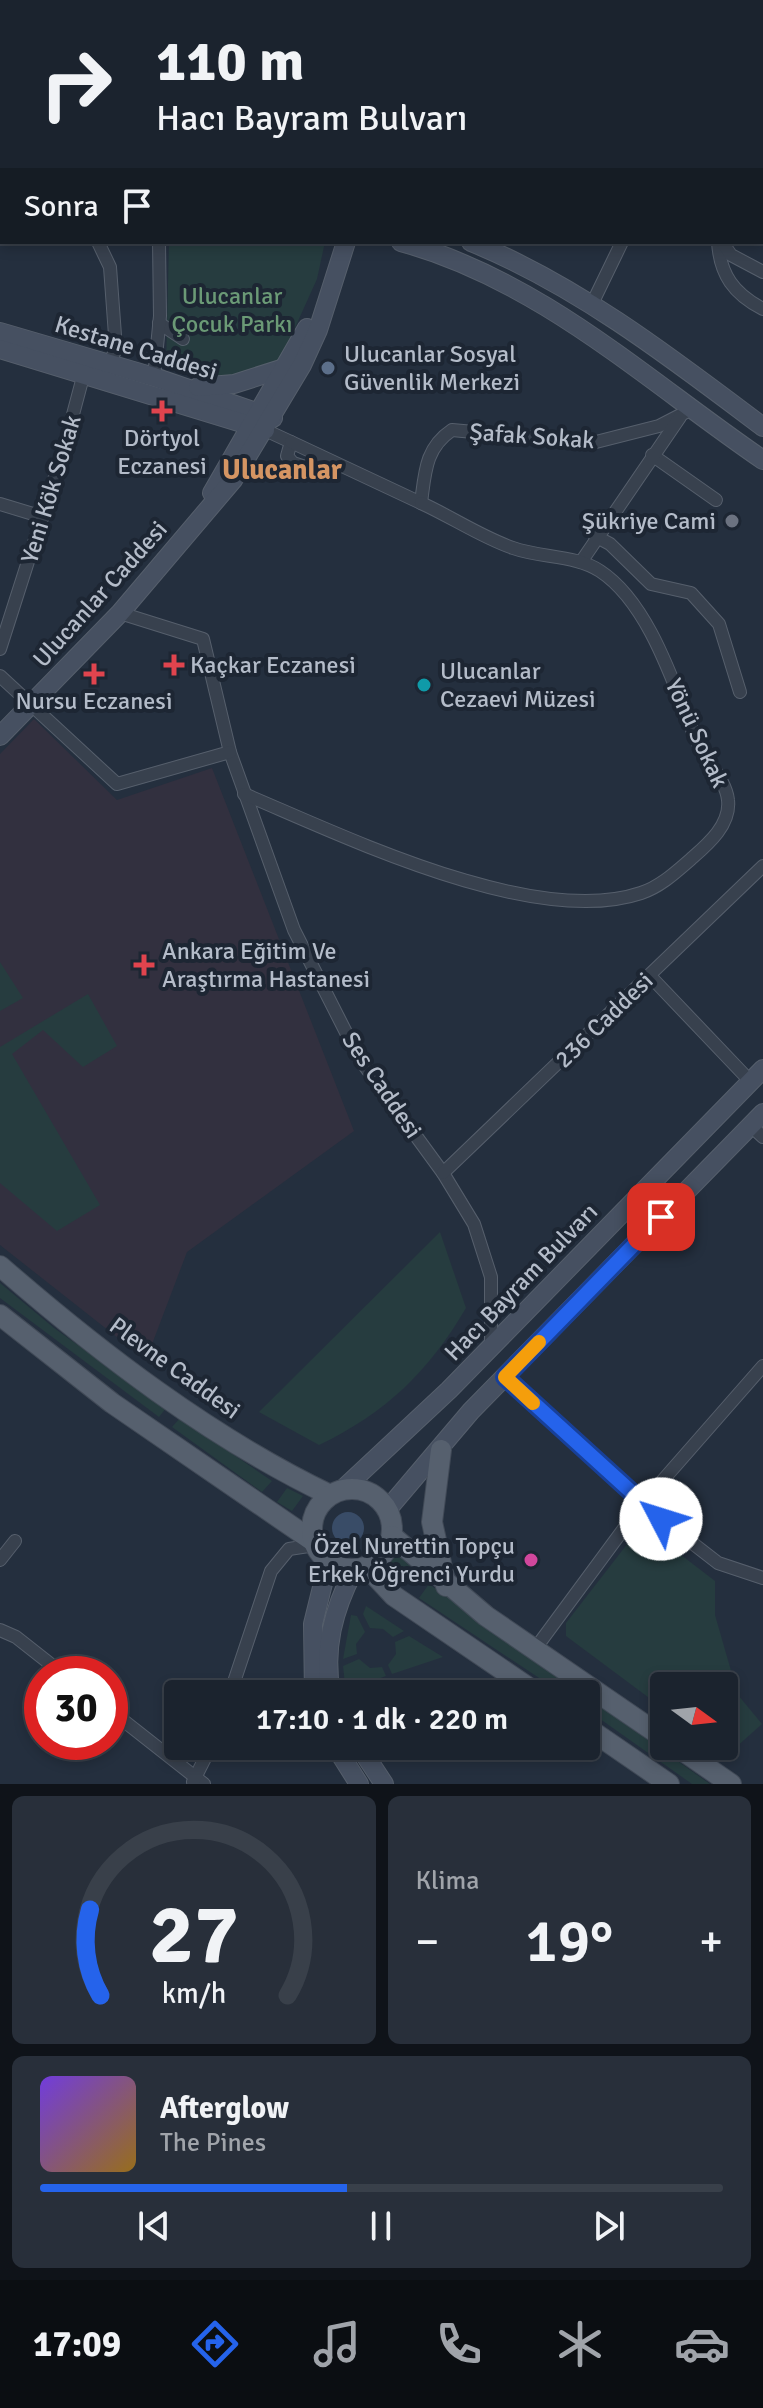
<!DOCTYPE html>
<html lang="tr">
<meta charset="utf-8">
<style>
body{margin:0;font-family:Signika,sans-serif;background:#282f3a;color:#f1f3f6;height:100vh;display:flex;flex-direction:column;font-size:30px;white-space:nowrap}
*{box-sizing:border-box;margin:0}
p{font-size:26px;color:#a0a4aa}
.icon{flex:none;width:44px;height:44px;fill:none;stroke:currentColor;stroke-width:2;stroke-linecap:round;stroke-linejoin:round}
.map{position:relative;height:1784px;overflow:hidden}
.details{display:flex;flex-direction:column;gap:12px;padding:12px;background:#0f1319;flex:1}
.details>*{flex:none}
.hud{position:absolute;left:0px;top:0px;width:764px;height:244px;box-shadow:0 4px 12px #0003,0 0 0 2px #39404a;background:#1b232e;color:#f1f3f6;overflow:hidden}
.needle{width:52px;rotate:105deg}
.fabs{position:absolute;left:650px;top:1672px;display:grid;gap:16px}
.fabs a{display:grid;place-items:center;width:88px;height:88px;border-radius:8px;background:#1b232e;box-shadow:0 4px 12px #0003,0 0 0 2px #39404a;font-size:40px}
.speed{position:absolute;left:24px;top:1656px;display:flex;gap:16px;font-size:40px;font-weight:700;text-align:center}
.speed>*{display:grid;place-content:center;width:104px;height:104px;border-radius:50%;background:#1b232e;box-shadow:0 4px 12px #0003,0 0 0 2px #39404a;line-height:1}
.speed .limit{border:12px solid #d22;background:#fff;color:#111}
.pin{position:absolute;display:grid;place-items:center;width:68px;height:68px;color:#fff;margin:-34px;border-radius:16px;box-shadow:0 4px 12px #0006}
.me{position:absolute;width:88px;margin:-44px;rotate:310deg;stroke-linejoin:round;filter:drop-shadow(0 0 6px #0008)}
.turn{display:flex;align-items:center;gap:28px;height:168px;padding:0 24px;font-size:36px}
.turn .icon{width:104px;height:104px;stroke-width:2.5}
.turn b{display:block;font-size:56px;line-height:68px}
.then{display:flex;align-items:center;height:76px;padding:0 24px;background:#0003;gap:16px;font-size:30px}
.big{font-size:60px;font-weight:600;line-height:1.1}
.details .tile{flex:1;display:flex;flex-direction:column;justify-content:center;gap:12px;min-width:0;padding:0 28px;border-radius:12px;background:#282f3a}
.details .dial{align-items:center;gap:0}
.dial svg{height:208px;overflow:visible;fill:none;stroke:#39404a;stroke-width:7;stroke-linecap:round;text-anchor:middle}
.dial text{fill:#f1f3f6;stroke:none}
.song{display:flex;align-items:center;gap:24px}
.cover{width:96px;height:96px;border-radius:12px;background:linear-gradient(135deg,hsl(260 70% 55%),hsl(40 70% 35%))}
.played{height:8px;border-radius:4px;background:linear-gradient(90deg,#2563eb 45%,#39404a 45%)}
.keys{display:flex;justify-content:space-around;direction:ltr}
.heat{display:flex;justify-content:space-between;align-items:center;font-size:44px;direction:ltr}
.details .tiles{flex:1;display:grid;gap:12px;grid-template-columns:1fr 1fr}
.tile:last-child{grid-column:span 2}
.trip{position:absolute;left:164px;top:1680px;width:436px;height:80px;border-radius:8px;background:#1b232e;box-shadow:0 4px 12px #0003,0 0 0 2px #39404a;font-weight:600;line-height:80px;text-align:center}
.tabs{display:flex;height:128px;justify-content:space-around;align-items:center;background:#0b0e12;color:#a0a4aa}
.tabs .icon{width:56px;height:56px}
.tabs .on{color:#2563eb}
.tabs b{font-size:36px;color:#f1f3f6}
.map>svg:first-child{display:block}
.medical{fill:#32303f}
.green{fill:#263c3f}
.water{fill:#394c67}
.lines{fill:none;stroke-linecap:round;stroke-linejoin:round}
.street-casing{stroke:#565f6c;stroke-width:14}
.secondary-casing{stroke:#565f6c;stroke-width:20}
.primary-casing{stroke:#414a57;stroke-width:22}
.street{stroke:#38414e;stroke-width:12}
.secondary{stroke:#465061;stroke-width:18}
.primary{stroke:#56606e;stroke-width:20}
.route-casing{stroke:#184099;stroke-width:20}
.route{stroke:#2563eb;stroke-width:14}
.slow{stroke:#f59e0b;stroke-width:14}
.service-dot{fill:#5c6f8a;stroke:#1d2633;stroke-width:3}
.health-dot{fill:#e0444e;stroke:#1d2633;stroke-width:3}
.worship-dot{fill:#6b7280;stroke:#1d2633;stroke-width:3}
.culture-dot{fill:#0f9aa8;stroke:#1d2633;stroke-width:3}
.hotel-dot{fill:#d1479c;stroke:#1d2633;stroke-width:3}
.labels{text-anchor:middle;stroke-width:8;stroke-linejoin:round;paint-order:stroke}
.park-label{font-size:24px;fill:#6b9a76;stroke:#1d2633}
.street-label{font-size:24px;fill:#b4bcc9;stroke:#1d2633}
.poi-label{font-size:24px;fill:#b4bcc9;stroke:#1d2633;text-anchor:start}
.quarter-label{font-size:28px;font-weight:bold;fill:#d59563;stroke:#1d2633}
</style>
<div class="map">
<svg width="763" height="1784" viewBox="0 0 763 1784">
<rect width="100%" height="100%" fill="#242f3e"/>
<!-- medical -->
<polygon class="medical" points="34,719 117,800 212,768 354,1131 187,1252 146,1360 0,1245 0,754"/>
<!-- green -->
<g class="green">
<path d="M169 242H325L317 279 280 361C231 380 216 386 166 367Z"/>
<polygon points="0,962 23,998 0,1011"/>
<polygon points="88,994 117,1046 83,1067 43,1030 12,1054 100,1205 57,1231 0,1183 0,1047"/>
<path d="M440 1232 466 1308C429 1371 386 1413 319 1445L259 1412Z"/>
<polygon points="0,1283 54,1328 166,1408 159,1417 0,1298"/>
<polygon points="180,1418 272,1481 262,1492 172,1427"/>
<polygon points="287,1488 303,1496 292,1511 277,1502"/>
<polygon points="642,1525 715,1581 715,1615 738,1695 762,1724 726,1756 701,1746 724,1746 724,1686 664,1686 664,1709 566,1636 566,1623"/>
<polygon points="397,1554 410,1566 397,1583 382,1573"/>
<polygon points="429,1584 583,1694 563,1694 419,1598"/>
<polygon points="366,1606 404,1631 393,1637 383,1629 370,1628 363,1614"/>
<polygon points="351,1615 357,1616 365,1632 356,1644 357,1654 343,1659"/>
<polygon points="409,1636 443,1657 392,1674 388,1665 396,1654 395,1642"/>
<polygon points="359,1659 370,1668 382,1667 386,1676 372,1681 372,1694 346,1694 343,1666"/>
<polygon points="586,1696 710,1784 692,1784 586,1709"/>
</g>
<!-- water -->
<circle class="water" cx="348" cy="1528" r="16"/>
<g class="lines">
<!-- street casing -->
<g class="street-casing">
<g id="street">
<polyline points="112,0 113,2"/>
<polyline points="284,0 285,2"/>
<polyline points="568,0 569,2"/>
<polyline points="631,0 632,2"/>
<polyline points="667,0 668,2"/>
<polyline points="0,2 6,0"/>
<polyline points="177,2 182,0"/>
<polyline points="577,2 587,0"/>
<polyline points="762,90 763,90"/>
<polyline points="0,131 2,132"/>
<polyline points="762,157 763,156"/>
<polyline points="98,242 110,267 116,349 109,364"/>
<path d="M718 242C720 275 734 294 763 309"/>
<polyline points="722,242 731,255 763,272"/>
<polyline points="591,306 622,242"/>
<polyline points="159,323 183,339"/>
<polyline points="154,377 160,316 159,242"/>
<polyline points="265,430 291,442 287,456 293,463 308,468 321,457"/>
<path d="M291 442 421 503C425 473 425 448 452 430L592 443 659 426 690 410"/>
<polyline points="652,455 716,500"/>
<polyline points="0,504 43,517"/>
<polyline points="595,536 610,544 651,584 691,593 719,624 740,692"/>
<polyline points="581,562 680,417"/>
<polyline points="120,613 203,639 230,752 294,930 359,1058 443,1173 474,1224 491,1277 491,1347"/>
<polyline points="0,649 63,452 84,373"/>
<polyline points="0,676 117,784 230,752"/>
<path d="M244 794C344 836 534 929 641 893 660 887 676 872 691 859 707 845 731 825 728 800 726 779 703 757 695 737 674 685 649 603 600 571 576 555 541 558 513 548 481 537 452 517 421 503"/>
<polyline points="650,976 751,1082"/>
<polyline points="751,1126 763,1137"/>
<polyline points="443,1173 763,866"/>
<polyline points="505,1377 642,1504 718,1563 763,1578"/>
<polyline points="0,1560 15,1541"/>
<polyline points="0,1630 16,1637 63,1674"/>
<polyline points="535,1649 642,1504 763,1366"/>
<polyline points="230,1694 271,1571 289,1549 315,1545"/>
<polyline points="110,1710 204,1784"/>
<polyline points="193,1782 211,1746"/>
</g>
</g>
<!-- secondary casing -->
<g class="secondary-casing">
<g id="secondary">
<polyline points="367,0 367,2"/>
<path d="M401 242C540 280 646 380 763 460"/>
<path d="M471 242C577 285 673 359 763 427"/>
<polyline points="0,332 154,377 273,418"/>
<polyline points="0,349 265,430"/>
<polyline points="198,387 234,384 284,368"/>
<polyline points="212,493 307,328"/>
<polyline points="0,736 120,613 233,480 302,365 318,330 346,242"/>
<polyline points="342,1490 449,1390 763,1069"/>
<polyline points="387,1510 471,1411 763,1113"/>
<polyline points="314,1694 313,1624 328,1563"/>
<path d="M331 1694C323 1649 333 1610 354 1570"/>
<polyline points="335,1746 359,1784"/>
<polyline points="359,1746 384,1784"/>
</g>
</g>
<!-- primary casing -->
<g class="primary-casing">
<g id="primary">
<path d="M0 1266C100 1353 211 1438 330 1495"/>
<polyline points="0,1315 112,1403 313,1541"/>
<polyline points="441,1450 432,1522 446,1586"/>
<circle cx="352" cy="1529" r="40"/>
<polyline points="392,1536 486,1616 664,1738"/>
<polyline points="367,1567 394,1596 538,1694"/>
<polyline points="586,1727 669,1784"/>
<polyline points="676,1746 731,1784"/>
</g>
</g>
<!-- street -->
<use href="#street" class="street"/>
<!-- secondary -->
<use href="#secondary" class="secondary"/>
<!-- primary -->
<use href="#primary" class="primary"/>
</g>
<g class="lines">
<!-- route casing -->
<g class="route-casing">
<polyline id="route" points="661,1519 505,1377 661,1217"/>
</g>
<!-- route -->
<use href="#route" class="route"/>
<!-- slow -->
<polyline class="slow" points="533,1403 505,1377 539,1342"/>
</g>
<!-- markers -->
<circle class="service-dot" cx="328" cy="368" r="8"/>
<g class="health-dot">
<path d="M158 399h8v8h8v8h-8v8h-8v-8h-8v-8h8z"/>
<path d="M170 653h8v8h8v8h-8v8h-8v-8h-8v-8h8z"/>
<path d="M90 662h8v8h8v8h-8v8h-8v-8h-8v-8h8z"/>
<path d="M140 953h8v8h8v8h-8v8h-8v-8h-8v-8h8z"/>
</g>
<circle class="worship-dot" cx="732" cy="521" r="8"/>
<circle class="culture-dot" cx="424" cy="685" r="8"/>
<circle class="hotel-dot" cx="531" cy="1560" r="8"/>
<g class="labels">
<!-- park labels -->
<g class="park-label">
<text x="232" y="304">Ulucanlar<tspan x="232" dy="28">Çocuk Parkı</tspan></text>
</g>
<!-- street labels -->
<g class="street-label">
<text transform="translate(136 348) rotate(17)" y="8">Kestane Caddesi</text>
<text transform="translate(532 436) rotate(4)" y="8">Şafak Sokak</text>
<text transform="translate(51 489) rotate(-73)" y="8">Yeni Kök Sokak</text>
<text transform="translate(100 594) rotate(-48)" y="8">Ulucanlar Caddesi</text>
<text transform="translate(697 733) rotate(65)" y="8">Yönü Sokak</text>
<text transform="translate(604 1020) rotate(-44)" y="8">236 Caddesi</text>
<text transform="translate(382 1085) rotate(56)" y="8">Ses Caddesi</text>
<text transform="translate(521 1282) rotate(-46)" y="8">Hacı Bayram Bulvarı</text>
<text transform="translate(175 1368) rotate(36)" y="8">Plevne Caddesi</text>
</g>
<!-- poi labels -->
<g class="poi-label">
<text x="344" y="362">Ulucanlar Sosyal<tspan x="344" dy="28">Güvenlik Merkezi</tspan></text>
<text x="162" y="446" text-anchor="middle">Dörtyol<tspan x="162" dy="28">Eczanesi</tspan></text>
<text x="716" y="529" text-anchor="end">Şükriye Cami</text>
<text x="190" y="673">Kaçkar Eczanesi</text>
<text x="440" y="679">Ulucanlar<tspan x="440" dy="28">Cezaevi Müzesi</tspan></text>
<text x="94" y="709" text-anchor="middle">Nursu Eczanesi</text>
<text x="162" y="959">Ankara Eğitim Ve<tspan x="162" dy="28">Araştırma Hastanesi</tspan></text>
<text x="515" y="1554" text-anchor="end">Özel Nurettin Topçu<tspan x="515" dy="28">Erkek Öğrenci Yurdu</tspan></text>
</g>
<!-- quarter labels -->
<g class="quarter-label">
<text x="282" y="479">Ulucanlar</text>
</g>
</g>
</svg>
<div class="fabs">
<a><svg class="needle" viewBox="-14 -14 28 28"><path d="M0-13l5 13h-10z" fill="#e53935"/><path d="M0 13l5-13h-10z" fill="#a0a4aa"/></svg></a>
</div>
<div class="speed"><div class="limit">30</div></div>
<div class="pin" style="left:661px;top:1217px;background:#d93025"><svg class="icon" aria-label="arrive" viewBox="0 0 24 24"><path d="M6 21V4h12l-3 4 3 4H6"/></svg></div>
<svg class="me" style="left:661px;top:1519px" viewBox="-20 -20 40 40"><circle r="19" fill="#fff"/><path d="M0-13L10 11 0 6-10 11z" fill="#2563eb"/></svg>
<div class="trip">17:10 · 1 dk · 220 m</div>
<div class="hud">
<div class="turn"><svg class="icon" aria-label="right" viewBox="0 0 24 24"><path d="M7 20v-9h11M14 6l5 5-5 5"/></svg><div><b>110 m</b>Hacı Bayram Bulvarı</div></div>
<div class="then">Sonra<svg class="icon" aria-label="arrive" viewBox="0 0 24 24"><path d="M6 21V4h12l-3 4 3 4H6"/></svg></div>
</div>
</div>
<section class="details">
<div class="tiles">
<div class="tile dial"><svg viewBox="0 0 100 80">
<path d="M14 69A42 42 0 1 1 86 69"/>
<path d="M14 69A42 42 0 0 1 10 36" stroke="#2563eb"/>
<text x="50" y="56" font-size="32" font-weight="700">27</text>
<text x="50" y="72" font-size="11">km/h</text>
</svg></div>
<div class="tile"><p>Klima</p>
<div class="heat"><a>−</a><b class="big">19°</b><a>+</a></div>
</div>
<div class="tile">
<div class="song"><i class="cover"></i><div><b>Afterglow</b><p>The Pines</p></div></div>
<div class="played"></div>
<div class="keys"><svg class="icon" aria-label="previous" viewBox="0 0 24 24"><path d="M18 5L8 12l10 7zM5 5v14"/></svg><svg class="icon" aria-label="pause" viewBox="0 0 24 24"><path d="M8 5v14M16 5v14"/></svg><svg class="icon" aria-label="next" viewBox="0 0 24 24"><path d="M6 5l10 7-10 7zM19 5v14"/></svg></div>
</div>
</div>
</section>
<nav class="tabs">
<b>17:09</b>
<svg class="icon on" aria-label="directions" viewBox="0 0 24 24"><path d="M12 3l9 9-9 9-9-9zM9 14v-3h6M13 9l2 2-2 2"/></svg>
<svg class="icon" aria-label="music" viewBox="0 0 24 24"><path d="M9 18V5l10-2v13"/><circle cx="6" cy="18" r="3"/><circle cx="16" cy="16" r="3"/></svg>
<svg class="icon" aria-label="phone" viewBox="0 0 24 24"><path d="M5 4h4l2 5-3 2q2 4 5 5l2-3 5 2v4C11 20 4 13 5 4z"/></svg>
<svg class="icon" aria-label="climate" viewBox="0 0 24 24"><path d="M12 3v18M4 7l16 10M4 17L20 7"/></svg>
<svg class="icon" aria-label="car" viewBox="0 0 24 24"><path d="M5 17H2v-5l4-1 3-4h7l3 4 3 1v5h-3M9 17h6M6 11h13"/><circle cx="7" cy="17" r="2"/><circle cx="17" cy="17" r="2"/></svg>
</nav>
